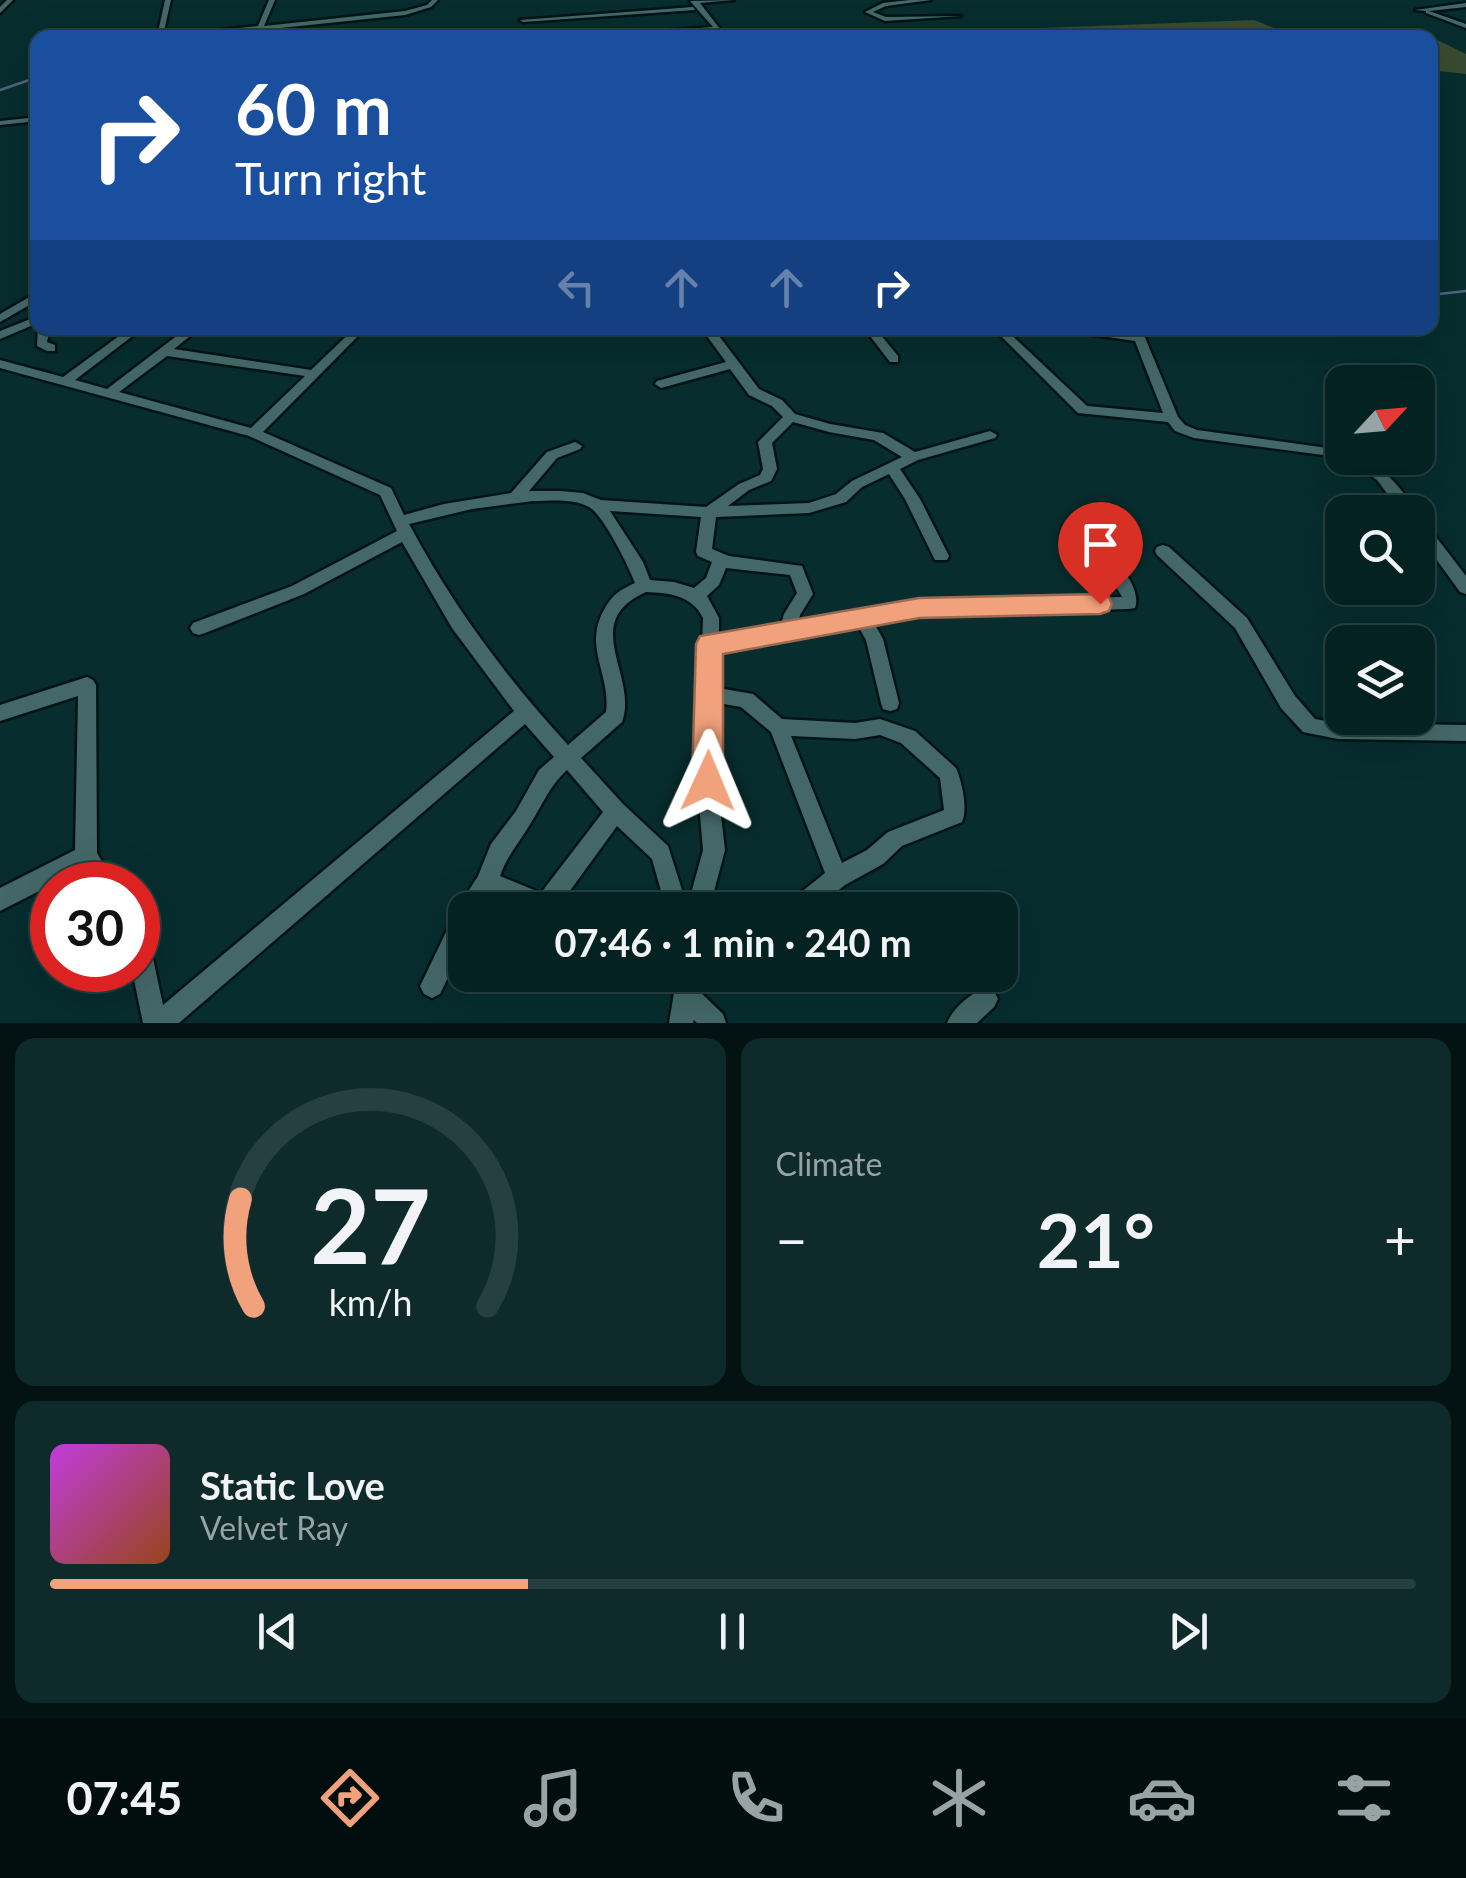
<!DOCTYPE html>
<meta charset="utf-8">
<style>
body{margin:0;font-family:Lato,sans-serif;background:#0e2a2a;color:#f1f3f6;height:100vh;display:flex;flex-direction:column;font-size:38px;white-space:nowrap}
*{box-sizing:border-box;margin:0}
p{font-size:32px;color:#97a4a5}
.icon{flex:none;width:55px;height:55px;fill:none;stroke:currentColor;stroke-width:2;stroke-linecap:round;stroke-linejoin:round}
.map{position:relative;height:1023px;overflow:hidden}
.drawer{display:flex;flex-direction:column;gap:15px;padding:15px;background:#031313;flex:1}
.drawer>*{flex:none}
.top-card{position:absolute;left:30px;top:30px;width:1408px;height:305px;border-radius:20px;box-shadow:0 10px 40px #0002,0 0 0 2px #263f40;background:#1a4fa0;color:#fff;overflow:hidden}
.needle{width:65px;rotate:64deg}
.fabs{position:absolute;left:1325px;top:365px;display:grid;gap:20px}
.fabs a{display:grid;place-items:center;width:110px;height:110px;border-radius:20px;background:#052222;box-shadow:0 10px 40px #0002,0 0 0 2px #263f40;font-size:50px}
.speed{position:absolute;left:30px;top:862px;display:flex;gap:20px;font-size:50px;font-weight:700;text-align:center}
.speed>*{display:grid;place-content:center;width:130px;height:130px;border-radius:50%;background:#052222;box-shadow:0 10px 40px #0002,0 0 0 2px #263f40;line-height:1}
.speed .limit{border:15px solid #d22;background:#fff;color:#111}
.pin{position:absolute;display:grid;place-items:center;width:85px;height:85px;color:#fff;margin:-102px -42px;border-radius:50% 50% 50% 0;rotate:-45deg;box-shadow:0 0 10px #0007}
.pin .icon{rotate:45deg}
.me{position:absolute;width:110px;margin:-55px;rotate:1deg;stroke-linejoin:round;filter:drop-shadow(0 0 8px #0008)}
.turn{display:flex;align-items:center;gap:35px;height:210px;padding:0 40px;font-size:45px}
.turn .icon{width:130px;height:130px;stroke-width:2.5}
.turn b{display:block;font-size:70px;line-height:85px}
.lanes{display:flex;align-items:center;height:95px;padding:0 40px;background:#0003;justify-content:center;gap:50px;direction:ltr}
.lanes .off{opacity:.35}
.big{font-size:75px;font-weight:700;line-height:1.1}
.drawer .widget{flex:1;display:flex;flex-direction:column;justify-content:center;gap:15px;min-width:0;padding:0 35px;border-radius:20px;background:#0e2a2a}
.drawer .dial{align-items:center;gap:0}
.dial svg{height:260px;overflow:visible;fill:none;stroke:#263f40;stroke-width:7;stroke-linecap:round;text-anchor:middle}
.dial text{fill:#f1f3f6;stroke:none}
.song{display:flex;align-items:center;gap:30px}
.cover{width:120px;height:120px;border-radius:15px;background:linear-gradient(135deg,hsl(290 70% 55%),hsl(20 70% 35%))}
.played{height:10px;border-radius:5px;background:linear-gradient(90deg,#f1a17c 35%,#263f40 35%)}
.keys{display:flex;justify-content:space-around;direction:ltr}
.heat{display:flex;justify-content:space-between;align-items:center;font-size:55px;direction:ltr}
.drawer .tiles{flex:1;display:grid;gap:15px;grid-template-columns:1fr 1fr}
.widget:last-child{grid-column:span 2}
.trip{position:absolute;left:448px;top:892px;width:570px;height:100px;border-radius:20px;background:#052222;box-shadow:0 10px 40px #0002,0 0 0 2px #263f40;font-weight:700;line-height:100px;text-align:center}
.dock{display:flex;height:160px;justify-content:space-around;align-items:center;background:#020e0e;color:#97a4a5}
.dock .icon{width:70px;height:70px}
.dock .selected{color:#f1a17c}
.dock b{font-size:45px;color:#f1f3f6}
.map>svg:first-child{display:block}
.green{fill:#384b30}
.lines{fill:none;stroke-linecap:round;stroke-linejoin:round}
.stream{stroke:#506481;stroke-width:2.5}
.minor-casing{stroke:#001415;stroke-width:5}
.minor{fill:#446869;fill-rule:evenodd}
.route{fill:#f1a17c;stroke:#9d6951;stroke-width:2.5}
</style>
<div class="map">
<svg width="1466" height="1023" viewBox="0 0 1466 1023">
<rect width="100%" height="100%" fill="#072d2e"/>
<!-- green -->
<polygon class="green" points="1254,20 1274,28 1417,30 1466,54 1466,74 1430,70 1430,38 808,37"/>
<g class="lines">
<!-- stream -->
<g class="stream">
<polyline points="0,90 38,77"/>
<polyline points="1430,295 1466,291"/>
</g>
<!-- minor casing -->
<g class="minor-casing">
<g id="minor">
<polygon points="7,0 13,0 0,13 0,7"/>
<polygon points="165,0 171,0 164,31 180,34 258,26 269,0 275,0 264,26 405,11 427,5 432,0 438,0 431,7 405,15 184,38 158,32"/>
<polygon points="734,0 700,3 720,29 717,31 566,38 713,27 690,1"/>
<polygon points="910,0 931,0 886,6 873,12 886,17 961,16 885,21 865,12 883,3"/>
<polygon points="1466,3 1466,7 1429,11 1466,24 1466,28 1426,13 1426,11 1415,10"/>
<polygon points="693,7 695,10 523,22 520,20"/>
<polygon points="38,117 38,121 0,125 0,121"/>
<polygon points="38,292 38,300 0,322 0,314"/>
<polygon points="38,316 38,323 0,339 0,331"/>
<polygon points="38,326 50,328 47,342 55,345 55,351 47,351 37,346"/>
<path d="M130 328H143L75 380 107 389 187 328H200L174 349 311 370 355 328H366L263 432 391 488 404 515 444 504 511 493 547 452 575 442 582 446 580 449 557 458 529 491H560L583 493 601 500 706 507 739 484 760 475 763 469 758 442 783 417 772 406 749 395 730 369 661 388 655 384 657 381 726 362 701 328H713L759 389 782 400 795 414 830 424 883 433 915 452 990 431 997 435 995 438 918 460 900 469 920 499 949 556 947 560H935L905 499 889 474 862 487 846 502 809 513 716 517 712 549 729 556 802 566 813 594 800 615 798 625 854 614 861 610 865 612 919 601 1122 597 1112 580 1088 559 1086 555 1088 551C1110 548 1143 586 1135 608L1129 609 919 615 874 623 883 639 899 703 897 709 890 711 883 709 881 703 866 640 858 626 748 648 719 650 718 688 753 694 782 719 855 723 880 719 915 731 956 768C962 782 968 808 962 822L902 846 883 864 845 885 814 910H786L789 902 825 873 771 732 741 707 718 703 717 781 725 850 709 910H669L663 898 652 859 617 826 556 910H528L492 895 483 910H465V942L440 994 432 998 424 994 420 986 424 978 457 909 478 876 491 844 516 811 539 770 554 757 525 724 179 1023H143L132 970H138V929L146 932 149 940 163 1005 514 711 452 628 402 542 304 594 205 633 199 635 193 633 190 628 193 623 292 586 397 531 380 495 249 436 0 368V360L63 377ZM167 356 305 376 251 428 119 392ZM793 422 829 432 874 440 902 457 852 481 836 494 809 503 728 506 749 490 771 481 777 469 772 443ZM533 501C550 501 573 498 589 507 603 514 629 567 635 583 620 590 613 594 605 608 582 647 611 674 606 712L568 745C504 675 453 606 409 524L472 509ZM610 511 701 517 696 552 698 556 712 562 706 578 694 588 674 582 650 580 643 562ZM726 568 790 575 797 593 784 614 780 628 719 636V618L707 596 719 585ZM646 592C669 593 692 595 703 618L697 781 703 850 689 901 683 893 668 846 623 804 581 758 622 722C639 676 578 622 646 592ZM880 735 901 743 940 778 944 810 888 832 867 850 842 863 791 736 855 739ZM567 770 603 812 541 893 500 876C507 856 518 844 529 826 542 806 549 786 567 770Z"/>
<polygon points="864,328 875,328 898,356 898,362 890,362"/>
<path d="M993 328H1004L1087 406 1163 413 1135 341 1067 331 1061 328H1089L1132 333 1131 328H1141L1178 417 1185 425 1197 430 1342 450V458C1380 458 1397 483 1417 512H1401L1377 480 1346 458 1194 438 1175 431 1168 422 1078 413Z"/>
<polygon points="1418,519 1423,520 1466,576 1466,594 1460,592 1418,534"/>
<polygon points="1163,545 1169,547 1247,618 1295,696 1315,719 1338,723 1466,725 1466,741 1338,739 1303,732 1281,708 1235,628 1157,555 1155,551 1157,547"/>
<polygon points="87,677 93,680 96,685 97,853 116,885 92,885 82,869 0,911 0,888 75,850 78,696 0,721 0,705"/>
<polygon points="677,975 701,975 698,990 723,1014 726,1023 697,1023 694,1020 693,1023 669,1023"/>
<path d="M986 987 994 991 998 999 994 1007 977 1023H947C953 1008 971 993 986 987Z"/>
</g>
</g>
<!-- minor -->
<use href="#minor" class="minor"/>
</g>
<!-- route -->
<polygon class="route" points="1100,594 1109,597 1112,604 1109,611 1100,614 919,618 723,654 723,781 718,791 708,795 697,791 692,781 696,644 700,636 919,598"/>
</svg>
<div class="fabs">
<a><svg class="needle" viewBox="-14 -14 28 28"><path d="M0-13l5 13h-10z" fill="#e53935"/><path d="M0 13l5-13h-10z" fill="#97a4a5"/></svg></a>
<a><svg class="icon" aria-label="search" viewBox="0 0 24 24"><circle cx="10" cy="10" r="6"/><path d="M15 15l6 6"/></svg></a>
<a><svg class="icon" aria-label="layers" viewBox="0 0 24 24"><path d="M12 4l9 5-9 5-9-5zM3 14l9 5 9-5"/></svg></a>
</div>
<div class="speed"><div class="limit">30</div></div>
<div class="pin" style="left:1100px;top:604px;background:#d93025"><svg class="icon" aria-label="arrive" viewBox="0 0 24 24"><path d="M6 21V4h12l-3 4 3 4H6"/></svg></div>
<svg class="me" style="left:708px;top:781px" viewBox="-20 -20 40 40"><path d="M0-17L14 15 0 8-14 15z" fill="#f1a17c" stroke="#fff" stroke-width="4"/></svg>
<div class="trip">07:46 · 1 min · 240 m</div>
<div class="top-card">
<div class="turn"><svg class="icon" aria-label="right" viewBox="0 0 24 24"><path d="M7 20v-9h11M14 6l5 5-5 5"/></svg><div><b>60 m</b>Turn right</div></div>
<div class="lanes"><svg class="icon off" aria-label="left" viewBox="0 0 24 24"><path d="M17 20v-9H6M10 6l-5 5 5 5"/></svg><svg class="icon off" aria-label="ahead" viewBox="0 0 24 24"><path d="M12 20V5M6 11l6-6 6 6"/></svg><svg class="icon off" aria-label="ahead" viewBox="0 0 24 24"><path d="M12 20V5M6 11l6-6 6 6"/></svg><svg class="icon" aria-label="right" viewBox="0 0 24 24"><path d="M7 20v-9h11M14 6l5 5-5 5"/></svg></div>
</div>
</div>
<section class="drawer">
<div class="tiles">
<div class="widget dial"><svg viewBox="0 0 100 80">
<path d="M14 69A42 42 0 1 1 86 69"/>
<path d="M14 69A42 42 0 0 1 10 36" stroke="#f1a17c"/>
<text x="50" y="56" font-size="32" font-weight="700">27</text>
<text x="50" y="72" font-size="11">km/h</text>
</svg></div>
<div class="widget"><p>Climate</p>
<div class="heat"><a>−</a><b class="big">21°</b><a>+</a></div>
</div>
<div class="widget">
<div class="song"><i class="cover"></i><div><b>Static Love</b><p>Velvet Ray</p></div></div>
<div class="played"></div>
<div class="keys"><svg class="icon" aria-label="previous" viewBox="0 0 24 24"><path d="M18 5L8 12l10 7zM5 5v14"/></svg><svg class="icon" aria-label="pause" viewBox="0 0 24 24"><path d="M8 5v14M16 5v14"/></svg><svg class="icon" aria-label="next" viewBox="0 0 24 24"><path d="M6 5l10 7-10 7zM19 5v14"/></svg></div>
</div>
</div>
</section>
<nav class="dock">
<b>07:45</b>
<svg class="icon selected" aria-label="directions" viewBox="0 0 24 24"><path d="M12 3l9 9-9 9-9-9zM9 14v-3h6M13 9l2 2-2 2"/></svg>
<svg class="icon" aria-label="music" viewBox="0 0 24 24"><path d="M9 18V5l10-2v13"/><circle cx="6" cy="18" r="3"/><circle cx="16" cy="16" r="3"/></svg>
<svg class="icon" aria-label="phone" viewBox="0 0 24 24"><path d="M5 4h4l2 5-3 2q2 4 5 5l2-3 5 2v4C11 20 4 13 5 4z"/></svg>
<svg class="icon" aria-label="climate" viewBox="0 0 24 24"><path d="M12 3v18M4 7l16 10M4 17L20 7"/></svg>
<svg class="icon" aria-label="car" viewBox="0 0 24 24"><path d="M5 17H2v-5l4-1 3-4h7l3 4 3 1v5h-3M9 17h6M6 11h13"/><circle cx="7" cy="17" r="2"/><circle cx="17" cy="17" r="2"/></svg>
<svg class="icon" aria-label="filters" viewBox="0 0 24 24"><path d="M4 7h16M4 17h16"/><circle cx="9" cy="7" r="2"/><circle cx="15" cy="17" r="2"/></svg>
</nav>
